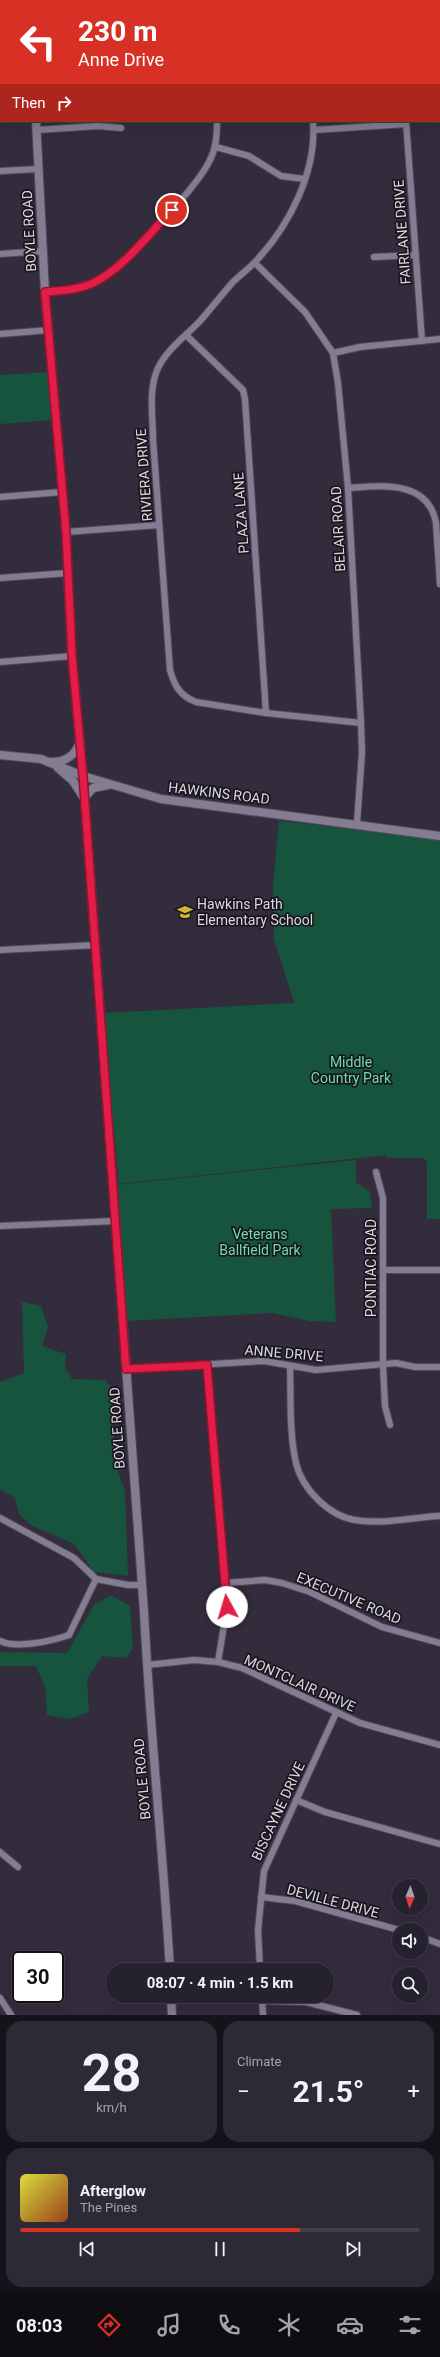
<!DOCTYPE html>
<meta charset="utf-8">
<style>
body{margin:0;font-family:Roboto,sans-serif;background:#2e2936;color:#f1f3f6;height:100vh;display:flex;flex-direction:column;font-size:15px;white-space:nowrap}
*{box-sizing:border-box;margin:0}
p{font-size:13px;color:#a4a3aa}
.icon{flex:none;width:22px;height:22px;fill:none;stroke:currentColor;stroke-width:2;stroke-linecap:round;stroke-linejoin:round}
.map{position:relative;height:2015px;overflow:hidden}
.sheet{display:flex;flex-direction:column;gap:6px;padding:6px;background:#151219;flex:1}
.sheet>*{flex:none}
.guide{position:absolute;left:0px;top:0px;width:440px;height:122px;box-shadow:0 4px 16px #0002,0 0 0 1px #423e4a;background:#d93025;color:#fff;overflow:hidden}
.needle{width:26px;rotate:182deg}
.tools{position:absolute;left:392px;top:1879px;display:grid;gap:8px}
.tools a{display:grid;place-items:center;width:36px;height:36px;border-radius:50%;background:#26212e;box-shadow:0 4px 16px #0002,0 0 0 1px #423e4a;font-size:20px}
.speed{position:absolute;left:12px;top:1951px;display:flex;gap:8px;font-size:20px;font-weight:700;text-align:center}
.speed>*{display:grid;place-content:center;width:52px;height:52px;border-radius:50%;background:#26212e;box-shadow:0 4px 16px #0002,0 0 0 1px #423e4a;line-height:1}
.speed .limit{border:2px solid #111;border-radius:6px;background:#fff;color:#111}
.pin{position:absolute;display:grid;place-items:center;width:34px;height:34px;color:#fff;margin:-17px;border:2px solid #fff;border-radius:50%;box-shadow:0 1px 4px #0007}
.me{position:absolute;width:44px;margin:-22px;rotate:354deg;stroke-linejoin:round;filter:drop-shadow(0 0 3px #0008)}
.turn{display:flex;align-items:center;gap:14px;height:84px;padding:0 12px;font-size:18px}
.turn .icon{width:52px;height:52px;stroke-width:2.5}
.turn b{display:block;font-size:28px;line-height:34px}
.then{display:flex;align-items:center;height:38px;padding:0 12px;background:#0003;gap:8px;font-size:15px}
.big{font-size:30px;font-weight:700;line-height:1.1}
.sheet .card{flex:1;display:flex;flex-direction:column;justify-content:center;gap:6px;min-width:0;padding:0 14px;border-radius:16px;background:#2e2936}
.sheet .dial{align-items:center;gap:0}
.dial b{font-size:52px;line-height:1}
.song{display:flex;align-items:center;gap:12px}
.cover{width:48px;height:48px;border-radius:6px;background:linear-gradient(135deg,hsl(60 70% 55%),hsl(20 70% 35%))}
.played{height:4px;border-radius:2px;background:linear-gradient(90deg,#d93025 70%,#423e4a 70%)}
.keys{display:flex;justify-content:space-around;direction:ltr}
.heat{display:flex;justify-content:space-between;align-items:center;font-size:22px;direction:ltr}
.sheet .tiles{flex:1;display:grid;gap:6px;grid-template-columns:1fr 1fr}
.card:last-child{grid-column:span 2}
.trip{position:absolute;left:106px;top:1963px;width:228px;height:40px;border-radius:20px;background:#26212e;box-shadow:0 4px 16px #0002,0 0 0 1px #423e4a;font-weight:700;line-height:40px;text-align:center}
.dock{display:flex;height:64px;justify-content:space-around;align-items:center;background:#0f0d12;color:#a4a3aa}
.dock .icon{width:28px;height:28px}
.dock .selected{color:#d93025}
.dock b{font-size:18px;color:#f1f3f6}
.map>svg:first-child{display:block}
.green{fill:#16543d}
.lines{fill:none;stroke-linecap:round;stroke-linejoin:round}
.minor-casing{stroke:#504b59;stroke-width:8}
.tertiary-casing{stroke:#504b59;stroke-width:10}
.minor{stroke:#847d91;stroke-width:6}
.tertiary{stroke:#847d91;stroke-width:8}
.route-casing{stroke:#92132f;stroke-width:10}
.route{stroke:#e11d48;stroke-width:7}
.labels{text-anchor:middle;stroke-width:3.5;stroke-linejoin:round;paint-order:stroke}
.street-label{font-size:14px;fill:#dcd8e3;stroke:#19161e}
.poi-label{font-size:14px;fill:#dcd8e3;stroke:#19161e;text-anchor:start}
.park-label{font-size:14px;fill:#6dddae;stroke:#19161e}
</style>
<div class="map">
<svg width="440" height="2015" viewBox="0 0 440 2015">
<rect width="100%" height="100%" fill="#332c3d"/>
<!-- green -->
<g class="green">
<polygon points="49,372 51,420 0,424 0,375"/>
<polygon points="279,821 440,839 440,1219 427,1219 427,1162 422,1158 387,1158 387,1155 119,1184 103,1013 294,1003 274,939 273,885"/>
<polygon points="356,1160 356,1182 370,1192 372,1208 331,1209 336,1322 310,1321 272,1313 126,1321 115,1185"/>
<polygon points="22,1302 41,1306 48,1327 42,1346 66,1354 65,1368 72,1379 105,1380 110,1386 116,1467 125,1490 128,1576 94,1572 74,1544 31,1525 19,1514 15,1498 0,1489 0,1382 24,1373"/>
<polygon points="111,1595 130,1606 133,1648 126,1658 102,1656 87,1679 89,1712 70,1719 47,1715 45,1687 36,1666 0,1666 0,1652 67,1653 94,1605"/>
</g>
<g class="lines">
<!-- minor casing -->
<g class="minor-casing">
<g id="minor">
<polyline points="210,0 210,1"/>
<polyline points="304,0 304,1"/>
<polyline points="400,0 400,1"/>
<polyline points="0,7 1,7"/>
<polyline points="439,52 440,52"/>
<polyline points="0,89 1,89"/>
<path d="M313 121C317 172 289 227 254 263 247 270 239 276 232 283 221 296 211 308 201 320 187 335 167 349 158 368 148 390 153 416 153 439L170 670C174 685 180 696 196 702L266 713 361 723"/>
<polyline points="406,121 422,341"/>
<polyline points="37,130 98,126 121,128"/>
<polyline points="314,130 406,124"/>
<polyline points="216,147 249,156 281,176 304,179"/>
<polyline points="0,171 39,169"/>
<polyline points="0,254 43,251"/>
<polyline points="374,257 415,255"/>
<polyline points="255,263 305,312 333,353 338,383 348,488 361,723 362,752 357,823"/>
<path d="M45 292C60 291 76 290 90 284 118 273 195 190 209 162 216 149 217 136 217 121"/>
<polyline points="0,334 49,330"/>
<polyline points="186,335 243,390 245,399 266,713"/>
<polyline points="333,353 360,347 440,339"/>
<path d="M348 488C380 486 428 479 436 523L440 584"/>
<polyline points="0,497 62,492"/>
<polyline points="66,532 159,525"/>
<polyline points="0,578 68,573"/>
<polyline points="0,662 72,656"/>
<polyline points="0,950 96,945"/>
<polyline points="376,1172 383,1198 383,1365 385,1406 390,1425"/>
<polyline points="0,1226 115,1221"/>
<polyline points="384,1270 440,1270"/>
<polyline points="207,1365 227,1607 218,1662"/>
<path d="M290 1366C291 1398 289 1432 296 1463 302 1489 329 1516 355 1520 382 1525 413 1517 440 1516"/>
<polyline points="126,1369 264,1361 316,1370 396,1363 415,1367 440,1367"/>
<polyline points="0,1518 74,1558 96,1579 128,1585 142,1585"/>
<polyline points="225,1583 265,1580 282,1583 310,1592 382,1627 440,1643"/>
<path d="M0 1641C16 1649 52 1641 69 1635L96 1579"/>
<polyline points="147,1665 194,1660 218,1662 242,1668 360,1723 440,1745"/>
<polyline points="296,1800 325,1812 440,1844"/>
<polyline points="0,1852 18,1867"/>
<polyline points="261,1897 295,1901 399,1930"/>
<polyline points="421,1937 440,1944"/>
<polyline points="260,1970 258,1930 264,1871 336,1713"/>
<polyline points="262,1996 263,2015"/>
<polyline points="0,1998 11,2015"/>
<polyline points="263,2001 306,2002 357,2015"/>
</g>
</g>
<!-- tertiary casing -->
<g class="tertiary-casing">
<g id="tertiary">
<polyline points="30,0 30,1"/>
<path d="M36 121 45 292 66 532 72 656 83 776 144 1612C150 1731 163 1850 170 1970"/>
<polyline points="0,755 41,759 83,776 161,799 440,836"/>
<path d="M51 762C66 762 75 756 80 742"/>
<polyline points="58,768 73,781 84,798 93,788 108,785"/>
<polyline points="171,1996 172,2015"/>
</g>
</g>
<!-- minor -->
<use href="#minor" class="minor"/>
<!-- tertiary -->
<use href="#tertiary" class="tertiary"/>
</g>
<g class="lines">
<!-- route casing -->
<g class="route-casing">
<path id="route" d="M172 210C149 234 121 271 91 284 76 290 60 291 45 292L66 532 72 656 83 776 126 1369 207 1365 227 1607"/>
</g>
<!-- route -->
<use href="#route" class="route"/>
</g>
<!-- icons -->
<defs>
<g id="school-bare" transform="scale(1.2)"><path d="M0-5L7-2L0 1L-7-2ZM-4 1L0 2.5L4 1V4Q0 6-4 4Z" fill="#d3b635" stroke="#19161e" stroke-width="2.5" paint-order="stroke"/></g>
</defs>
<g fill-rule="evenodd">
<use href="#school-bare" x="185" y="912"/>
</g>
<g class="labels">
<!-- street labels -->
<g class="street-label">
<text transform="translate(29 231) rotate(-93)" y="5">BOYLE ROAD</text>
<text transform="translate(402 232) rotate(-94)" y="5">FAIRLANE DRIVE</text>
<text transform="translate(144 475) rotate(-94)" y="5">RIVIERA DRIVE</text>
<text transform="translate(241 513) rotate(-94)" y="5">PLAZA LANE</text>
<text transform="translate(338 529) rotate(-93)" y="5">BELAIR ROAD</text>
<text transform="translate(219 793) rotate(7)" y="5">HAWKINS ROAD</text>
<text transform="translate(371 1268) rotate(-90)" y="5">PONTIAC ROAD</text>
<text transform="translate(284 1353) rotate(5)" y="5">ANNE DRIVE</text>
<text transform="translate(117 1428) rotate(-94)" y="5">BOYLE ROAD</text>
<text transform="translate(349 1598) rotate(23)" y="5">EXECUTIVE ROAD</text>
<text transform="translate(300 1683) rotate(24)" y="5">MONTCLAIR DRIVE</text>
<text transform="translate(142 1779) rotate(-95)" y="5">BOYLE ROAD</text>
<text transform="translate(278 1811) rotate(-65)" y="5">BISCAYNE DRIVE</text>
<text transform="translate(333 1901) rotate(15)" y="5">DEVILLE DRIVE</text>
</g>
<!-- poi labels -->
<g class="poi-label">
<text x="197" y="909">Hawkins Path<tspan x="197" dy="16">Elementary School</tspan></text>
</g>
<!-- park labels -->
<g class="park-label">
<text x="351" y="1067">Middle<tspan x="351" dy="16">Country Park</tspan></text>
<text x="260" y="1239">Veterans<tspan x="260" dy="16">Ballfield Park</tspan></text>
</g>
</g>
</svg>
<div class="tools">
<a><svg class="needle" viewBox="-14 -14 28 28"><path d="M0-13l5 13h-10z" fill="#e53935"/><path d="M0 13l5-13h-10z" fill="#a4a3aa"/></svg></a>
<a><svg class="icon" aria-label="sound" viewBox="0 0 24 24"><path d="M4 9h4l5-4v14l-5-4H4zM17 9q2 3 0 6"/></svg></a>
<a><svg class="icon" aria-label="search" viewBox="0 0 24 24"><circle cx="10" cy="10" r="6"/><path d="M15 15l6 6"/></svg></a>
</div>
<div class="speed"><div class="limit">30</div></div>
<div class="pin" style="left:172px;top:210px;background:#d93025"><svg class="icon" aria-label="arrive" viewBox="0 0 24 24"><path d="M6 21V4h12l-3 4 3 4H6"/></svg></div>
<svg class="me" style="left:227px;top:1607px" viewBox="-20 -20 40 40"><circle r="19" fill="#fff"/><path d="M0-13L10 11 0 6-10 11z" fill="#e11d48"/></svg>
<div class="trip">08:07 · 4 min · 1.5 km</div>
<div class="guide">
<div class="turn"><svg class="icon" aria-label="left" viewBox="0 0 24 24"><path d="M17 20v-9H6M10 6l-5 5 5 5"/></svg><div><b>230 m</b>Anne Drive</div></div>
<div class="then">Then<svg class="icon" aria-label="right" viewBox="0 0 24 24"><path d="M7 20v-9h11M14 6l5 5-5 5"/></svg></div>
</div>
</div>
<section class="sheet">
<div class="tiles">
<div class="card dial"><b>28</b><p>km/h</p></div>
<div class="card"><p>Climate</p>
<div class="heat"><a>−</a><b class="big">21.5°</b><a>+</a></div>
</div>
<div class="card">
<div class="song"><i class="cover"></i><div><b>Afterglow</b><p>The Pines</p></div></div>
<div class="played"></div>
<div class="keys"><svg class="icon" aria-label="previous" viewBox="0 0 24 24"><path d="M18 5L8 12l10 7zM5 5v14"/></svg><svg class="icon" aria-label="pause" viewBox="0 0 24 24"><path d="M8 5v14M16 5v14"/></svg><svg class="icon" aria-label="next" viewBox="0 0 24 24"><path d="M6 5l10 7-10 7zM19 5v14"/></svg></div>
</div>
</div>
</section>
<nav class="dock">
<b>08:03</b>
<svg class="icon selected" aria-label="directions" viewBox="0 0 24 24"><path d="M12 3l9 9-9 9-9-9zM9 14v-3h6M13 9l2 2-2 2"/></svg>
<svg class="icon" aria-label="music" viewBox="0 0 24 24"><path d="M9 18V5l10-2v13"/><circle cx="6" cy="18" r="3"/><circle cx="16" cy="16" r="3"/></svg>
<svg class="icon" aria-label="phone" viewBox="0 0 24 24"><path d="M5 4h4l2 5-3 2q2 4 5 5l2-3 5 2v4C11 20 4 13 5 4z"/></svg>
<svg class="icon" aria-label="climate" viewBox="0 0 24 24"><path d="M12 3v18M4 7l16 10M4 17L20 7"/></svg>
<svg class="icon" aria-label="car" viewBox="0 0 24 24"><path d="M5 17H2v-5l4-1 3-4h7l3 4 3 1v5h-3M9 17h6M6 11h13"/><circle cx="7" cy="17" r="2"/><circle cx="17" cy="17" r="2"/></svg>
<svg class="icon" aria-label="filters" viewBox="0 0 24 24"><path d="M4 7h16M4 17h16"/><circle cx="9" cy="7" r="2"/><circle cx="15" cy="17" r="2"/></svg>
</nav>
